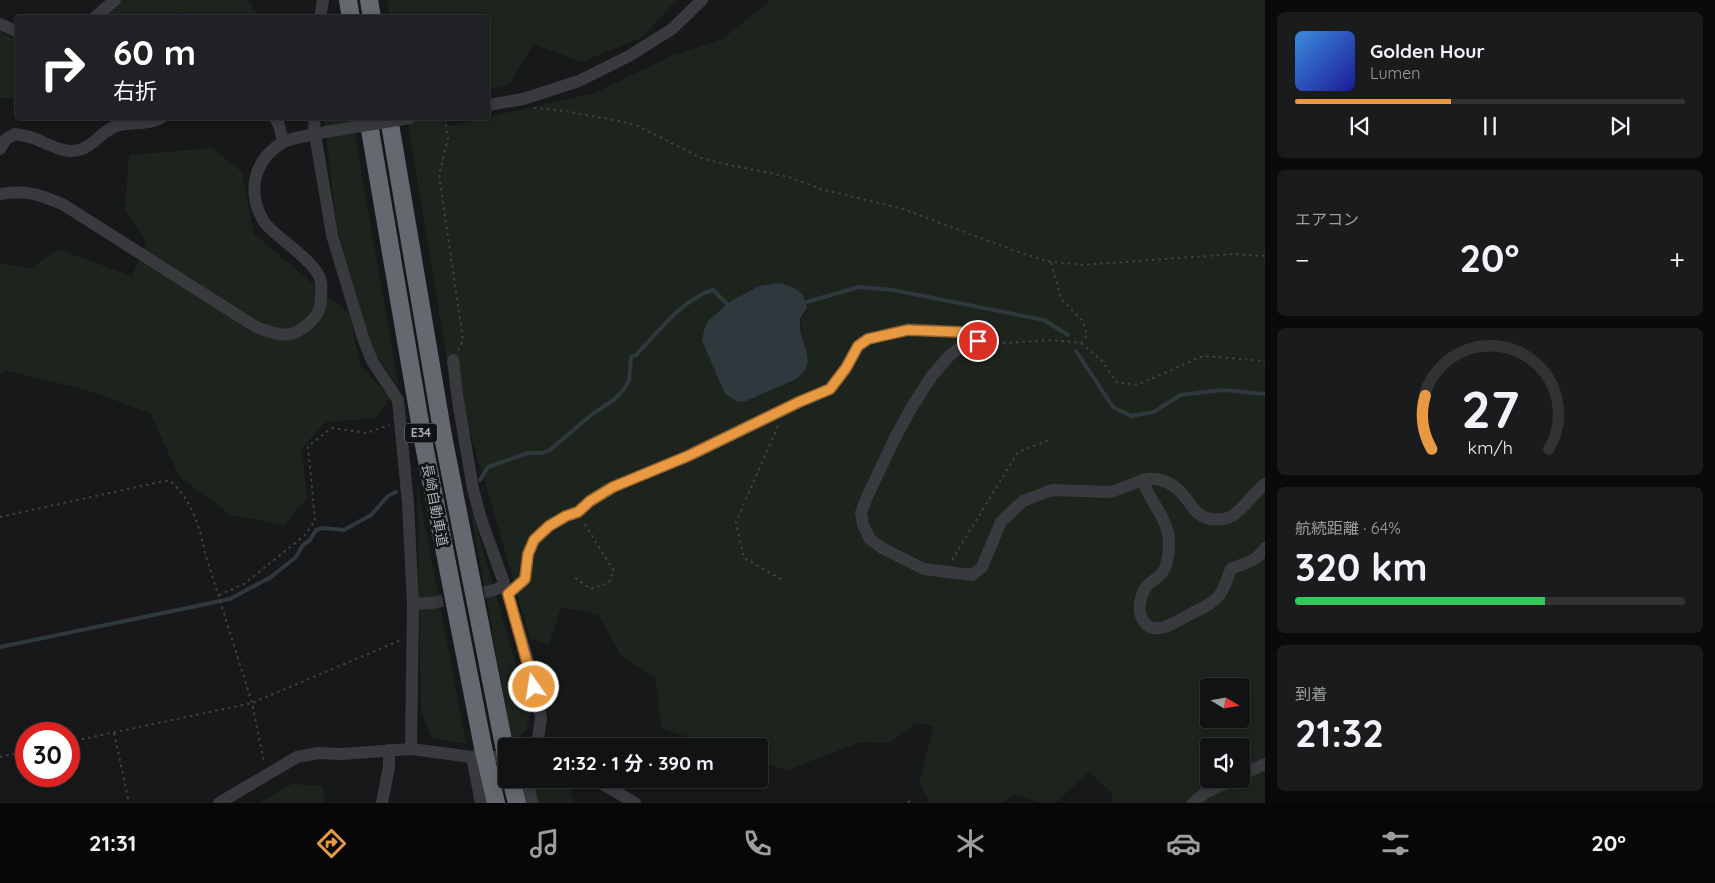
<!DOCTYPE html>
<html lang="ja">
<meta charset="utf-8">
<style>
body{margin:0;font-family:Quicksand,"Noto Sans JP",sans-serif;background:#1a1b1c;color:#f1f3f6;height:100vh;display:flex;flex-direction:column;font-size:19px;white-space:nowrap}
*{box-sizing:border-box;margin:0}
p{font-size:16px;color:#9c9ea0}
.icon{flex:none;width:28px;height:28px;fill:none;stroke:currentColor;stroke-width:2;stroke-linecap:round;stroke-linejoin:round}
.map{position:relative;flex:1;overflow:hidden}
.side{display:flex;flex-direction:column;gap:12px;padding:12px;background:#090a0a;width:450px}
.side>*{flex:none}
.hud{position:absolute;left:15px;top:15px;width:475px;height:105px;border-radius:5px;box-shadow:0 2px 8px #0003,0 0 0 1px #303233;background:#202124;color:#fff;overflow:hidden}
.needle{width:32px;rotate:101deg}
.tools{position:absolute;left:1200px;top:678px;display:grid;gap:10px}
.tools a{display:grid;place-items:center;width:50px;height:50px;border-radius:5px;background:#111213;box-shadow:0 2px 8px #0003,0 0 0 1px #303233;font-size:25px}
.speed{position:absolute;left:15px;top:722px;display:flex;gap:10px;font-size:25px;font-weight:700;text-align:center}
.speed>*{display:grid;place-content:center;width:65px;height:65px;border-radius:50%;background:#111213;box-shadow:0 2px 8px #0003,0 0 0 1px #303233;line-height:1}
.speed .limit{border:8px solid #d22;background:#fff;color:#111}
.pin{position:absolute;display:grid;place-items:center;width:42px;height:42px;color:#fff;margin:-21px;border:2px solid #fff;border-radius:50%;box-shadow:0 1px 5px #0007}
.me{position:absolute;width:55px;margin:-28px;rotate:347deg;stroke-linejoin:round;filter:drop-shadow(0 0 4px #0008)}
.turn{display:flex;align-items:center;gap:18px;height:105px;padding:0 15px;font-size:22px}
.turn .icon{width:65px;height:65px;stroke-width:2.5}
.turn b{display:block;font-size:35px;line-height:42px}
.big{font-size:38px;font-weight:700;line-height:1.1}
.side .card{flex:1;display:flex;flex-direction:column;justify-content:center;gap:8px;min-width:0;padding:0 18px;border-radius:8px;background:#1a1b1c}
.side .dial{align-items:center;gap:0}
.dial svg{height:130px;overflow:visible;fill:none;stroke:#303233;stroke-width:7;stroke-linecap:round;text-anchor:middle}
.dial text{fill:#f1f3f6;stroke:none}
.song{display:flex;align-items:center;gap:15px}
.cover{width:60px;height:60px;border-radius:8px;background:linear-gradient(135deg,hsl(210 70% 55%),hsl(240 70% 35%))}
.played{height:5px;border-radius:2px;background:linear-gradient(90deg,#e89941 40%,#303233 40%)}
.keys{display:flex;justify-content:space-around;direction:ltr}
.heat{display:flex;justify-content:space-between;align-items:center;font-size:28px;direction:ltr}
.charge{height:8px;border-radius:4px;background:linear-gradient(90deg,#34c759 64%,#303233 0)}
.trip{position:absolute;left:498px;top:738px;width:270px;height:50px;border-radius:5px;background:#111213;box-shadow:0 2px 8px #0003,0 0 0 1px #303233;font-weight:700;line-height:50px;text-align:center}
.menu{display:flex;height:80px;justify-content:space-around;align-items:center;background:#070708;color:#9c9ea0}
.menu .icon{width:35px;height:35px}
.menu .current{color:#e89941}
.menu b{font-size:22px;color:#f1f3f6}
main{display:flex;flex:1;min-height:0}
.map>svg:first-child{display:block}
.green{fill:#1d241e;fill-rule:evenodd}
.water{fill:#2e383d}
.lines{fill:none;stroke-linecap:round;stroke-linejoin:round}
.stream{stroke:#2e383d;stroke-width:4}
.minor-tunnel{stroke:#343639;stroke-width:12;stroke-dasharray:12 6;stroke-linecap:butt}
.path{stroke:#3f4145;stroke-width:2;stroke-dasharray:2.5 4;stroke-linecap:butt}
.minor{stroke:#393a3e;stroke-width:12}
.highway{stroke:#65696f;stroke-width:18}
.minor-bridge{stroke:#393a3e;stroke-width:12}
.highway-bridge{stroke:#65696f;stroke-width:18}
.route-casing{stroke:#97632a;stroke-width:12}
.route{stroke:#e89941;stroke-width:9}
.labels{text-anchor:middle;stroke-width:5;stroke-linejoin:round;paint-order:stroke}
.shield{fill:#121314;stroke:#7c8187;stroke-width:1}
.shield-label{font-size:12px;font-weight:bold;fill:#aab0b8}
.street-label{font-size:14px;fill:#aab0b8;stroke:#121314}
</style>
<main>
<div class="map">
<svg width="1265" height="803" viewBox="0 0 1265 803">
<rect width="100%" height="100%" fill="#171819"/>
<!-- green -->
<g class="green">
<polygon points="122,0 248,0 259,16 262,17 192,17 185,12 163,17 103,18"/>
<polygon points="387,0 676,0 643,37 582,62 533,44 510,84 488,89 488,18 390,17"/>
<path d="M769 0H1265V803H1113L1111 792 1089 772 1055 803H1041L1015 795 1000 803H930L919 783 934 726 916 723 890 743 861 742 787 770 759 761V746H715L661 728 655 677 621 656 599 615 561 607 549 644 530 638 493 509 446 354 407 118H449L444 127 595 93 673 55 721 40 769 2ZM780 283 806 304 807 308C793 327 805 340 808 360L769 391 738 402 725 394 702 341 731 301 759 286ZM1209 686H1241V719H1209ZM1209 746H1241V779H1209Z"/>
<polygon points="0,32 17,40 17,98 0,98"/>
<polygon points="324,118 352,118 399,388 372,350 337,227"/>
<polygon points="212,148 242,172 254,234 349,314 361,366 390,398 376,418 326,422 302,448 307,498 284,525 231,515 179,476 150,413 87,390 8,371 0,374 0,263 31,268 58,249 132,276 146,242 125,210 129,155"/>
<polygon points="417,483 466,744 432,738 421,713"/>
<polygon points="469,501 530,714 526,730 512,742"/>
<polygon points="535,779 566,779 574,803 538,803 533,782"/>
<polygon points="292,784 323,786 324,803 261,803 261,802"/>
</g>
<!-- water -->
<path class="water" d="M780 283C797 289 803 289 807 308 804 313 800 316 800 322 798 344 821 361 796 379L746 401 738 402 725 394 702 341 704 330 708 321 731 301 759 286Z"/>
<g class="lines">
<!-- stream -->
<g class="stream">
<polyline points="803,303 859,287 893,290 1044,320 1068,335"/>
<polyline points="1076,351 1113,407 1131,416 1154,412 1180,395 1223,390 1265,394"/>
<path d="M480 480 488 467 528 453H542L550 450 591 415 615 399 623 390 629 381 631 357 636 355C656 334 685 297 713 290L730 307"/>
<polyline points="0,647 230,599 271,577 296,557 303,545 310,540 316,530 323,528 344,530 371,515 388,496 396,492"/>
</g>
<!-- minor-tunnel -->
<polyline class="minor-tunnel" points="431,603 491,591"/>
<!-- path -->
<g class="path">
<polyline points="534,108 565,111 619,121 638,126 701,158 720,163 789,177 821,189 903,209 1024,254 1051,262 1084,265 1233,254 1265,256"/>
<polyline points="445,118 448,138 439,175 463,340 458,351"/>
<polyline points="990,342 1007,343 1053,340 1081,343 1087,335 1083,321 1061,299 1051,262"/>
<polyline points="1081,343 1103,362 1116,382 1137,385 1203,356 1265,361"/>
<polyline points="778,426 736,522 744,558 783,580"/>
<path d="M0 517 164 481H170C191 498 200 528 205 553L252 703 264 762"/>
<polyline points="952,560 1018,452 1049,440"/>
<polyline points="575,578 591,589 609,583 614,571 584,523"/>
<polyline points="219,595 244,584 304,536 315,521 308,446 332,428 367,433 389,425"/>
<polyline points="114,733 129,803"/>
<polyline points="69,742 252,703 401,640"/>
<polyline points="0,757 26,751"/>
<polyline points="908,803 912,797"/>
</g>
<!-- minor -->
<g class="minor">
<polyline points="94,18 115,0"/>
<polyline points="320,18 323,0"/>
<polyline points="0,24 18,32"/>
<polyline points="488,105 523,99 579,81 629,56 672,29 702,0"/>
<polyline points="275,118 279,125 283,142"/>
<polyline points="314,118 315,134 332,235 363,338 372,361 398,400 408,504 413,604 411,749"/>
<path d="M0 149 6 139 15 134C20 135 25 136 30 137 49 143 68 159 88 146 99 139 106 128 120 125 134 122 148 125 161 118"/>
<path d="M0 194C27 190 39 194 64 205L256 327C272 333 287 340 303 328 314 320 321 312 321 298 321 293 322 287 321 282 318 262 276 238 264 222 262 219 261 215 259 212 248 185 257 158 282 143 294 136 309 136 322 133"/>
<polyline points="453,360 458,401 473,489 481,519 508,594 531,671 541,718 537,746"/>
<path d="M1265 484C1252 494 1245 508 1232 516 1222 521 1208 521 1199 514 1193 510 1189 501 1184 496 1174 483 1158 476 1143 480 1149 502 1170 520 1169 544 1169 554 1168 565 1162 573 1158 578 1151 581 1147 586 1139 597 1136 614 1146 624 1157 635 1175 622 1185 617 1197 610 1215 604 1222 591 1226 584 1228 576 1231 569 1246 562 1255 563 1265 548"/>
<polyline points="491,591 504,586"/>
<polyline points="508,594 525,579 528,554 534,540 549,526 566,516 578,512 590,501 613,487 688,456 799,402 830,389 846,368 858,346 868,339 908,329 960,332 969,334 978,341 958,349 949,356 931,377 912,407 895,438 867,497 861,513 863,525 870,539 882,548 924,569 972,575 982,567 1001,522 1023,501 1052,490 1111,492 1143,480"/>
<polyline points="413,604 431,603"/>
<polyline points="472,757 481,803"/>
<polyline points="1241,775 1265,764"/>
<polyline points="527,779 532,803"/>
<polyline points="594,779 635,803"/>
<polyline points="219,803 297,757 318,753 341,754 411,749 472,757 506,757"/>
<polyline points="382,803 389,767 389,750"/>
<polyline points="1193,803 1205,793 1234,779"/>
</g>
<!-- highway -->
<g class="highway">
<polyline points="348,0 351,18"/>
<polyline points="369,0 372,18"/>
<polyline points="368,118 423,440 483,747"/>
<polyline points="389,118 443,436 506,756"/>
<polyline points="511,779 517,803"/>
</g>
<!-- minor-bridge -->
<polyline class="minor-bridge" points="325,132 410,118"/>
<!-- highway-bridge -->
<polyline class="highway-bridge" points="483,747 496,803"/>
</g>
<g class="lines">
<!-- route casing -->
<g class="route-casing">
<polyline id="route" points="534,687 508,594 525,579 528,554 534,540 549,526 566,516 578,512 590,501 613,487 688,456 799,402 830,389 846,368 858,346 868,339 908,330 960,332 969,334 978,341"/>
</g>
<!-- route -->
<use href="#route" class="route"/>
</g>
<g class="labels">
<!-- shield labels -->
<rect class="shield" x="405" y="423.5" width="32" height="19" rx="4"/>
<g class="shield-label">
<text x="421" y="437">E34</text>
</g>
<!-- street labels -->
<g class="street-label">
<text transform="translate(435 505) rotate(79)" y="5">長崎自動車道</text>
</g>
</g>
</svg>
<div class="tools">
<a><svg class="needle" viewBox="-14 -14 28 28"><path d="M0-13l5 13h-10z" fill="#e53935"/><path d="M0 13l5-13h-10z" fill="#9c9ea0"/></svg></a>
<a><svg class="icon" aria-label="sound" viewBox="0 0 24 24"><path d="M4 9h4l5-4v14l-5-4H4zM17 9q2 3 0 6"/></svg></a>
</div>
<div class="speed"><div class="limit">30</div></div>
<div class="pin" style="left:978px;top:341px;background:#d93025"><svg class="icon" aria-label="arrive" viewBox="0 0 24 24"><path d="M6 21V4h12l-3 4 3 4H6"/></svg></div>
<svg class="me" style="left:534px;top:687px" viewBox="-20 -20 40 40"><circle r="17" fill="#e89941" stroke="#fff" stroke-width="3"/><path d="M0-11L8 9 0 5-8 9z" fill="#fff"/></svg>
<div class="trip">21:32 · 1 分 · 390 m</div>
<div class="hud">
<div class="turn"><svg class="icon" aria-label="right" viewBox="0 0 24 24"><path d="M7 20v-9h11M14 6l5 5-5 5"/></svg><div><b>60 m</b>右折</div></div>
</div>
</div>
<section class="side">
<div class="card">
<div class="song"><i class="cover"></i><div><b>Golden Hour</b><p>Lumen</p></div></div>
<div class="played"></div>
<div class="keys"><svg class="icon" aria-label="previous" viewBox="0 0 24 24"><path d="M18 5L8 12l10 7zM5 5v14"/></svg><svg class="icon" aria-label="pause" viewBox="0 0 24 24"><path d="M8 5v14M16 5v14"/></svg><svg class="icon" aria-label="next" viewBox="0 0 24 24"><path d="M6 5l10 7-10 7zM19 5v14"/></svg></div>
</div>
<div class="card"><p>エアコン</p>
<div class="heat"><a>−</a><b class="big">20°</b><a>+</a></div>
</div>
<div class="card dial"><svg viewBox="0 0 100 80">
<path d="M14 69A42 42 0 1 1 86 69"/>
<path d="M14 69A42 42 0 0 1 10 36" stroke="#e89941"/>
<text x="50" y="56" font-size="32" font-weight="700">27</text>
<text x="50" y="72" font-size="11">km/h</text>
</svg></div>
<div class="card"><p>航続距離 · 64%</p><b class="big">320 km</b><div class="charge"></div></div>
<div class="card"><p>到着</p><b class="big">21:32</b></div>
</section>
</main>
<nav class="menu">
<b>21:31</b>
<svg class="icon current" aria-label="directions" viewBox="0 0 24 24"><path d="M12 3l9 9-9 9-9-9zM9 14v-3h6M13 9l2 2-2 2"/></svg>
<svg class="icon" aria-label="music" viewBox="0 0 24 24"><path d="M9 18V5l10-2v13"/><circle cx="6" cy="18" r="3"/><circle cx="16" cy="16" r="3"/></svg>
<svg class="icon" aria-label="phone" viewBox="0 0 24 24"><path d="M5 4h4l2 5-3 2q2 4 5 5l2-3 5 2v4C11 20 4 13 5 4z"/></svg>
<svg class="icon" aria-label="climate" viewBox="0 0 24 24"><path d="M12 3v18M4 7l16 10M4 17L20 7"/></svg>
<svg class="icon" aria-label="car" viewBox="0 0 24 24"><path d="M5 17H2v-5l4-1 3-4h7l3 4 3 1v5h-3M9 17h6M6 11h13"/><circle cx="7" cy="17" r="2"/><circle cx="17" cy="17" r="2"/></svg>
<svg class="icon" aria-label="filters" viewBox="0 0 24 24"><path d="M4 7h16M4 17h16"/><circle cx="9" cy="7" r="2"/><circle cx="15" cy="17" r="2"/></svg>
<b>20°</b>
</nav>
